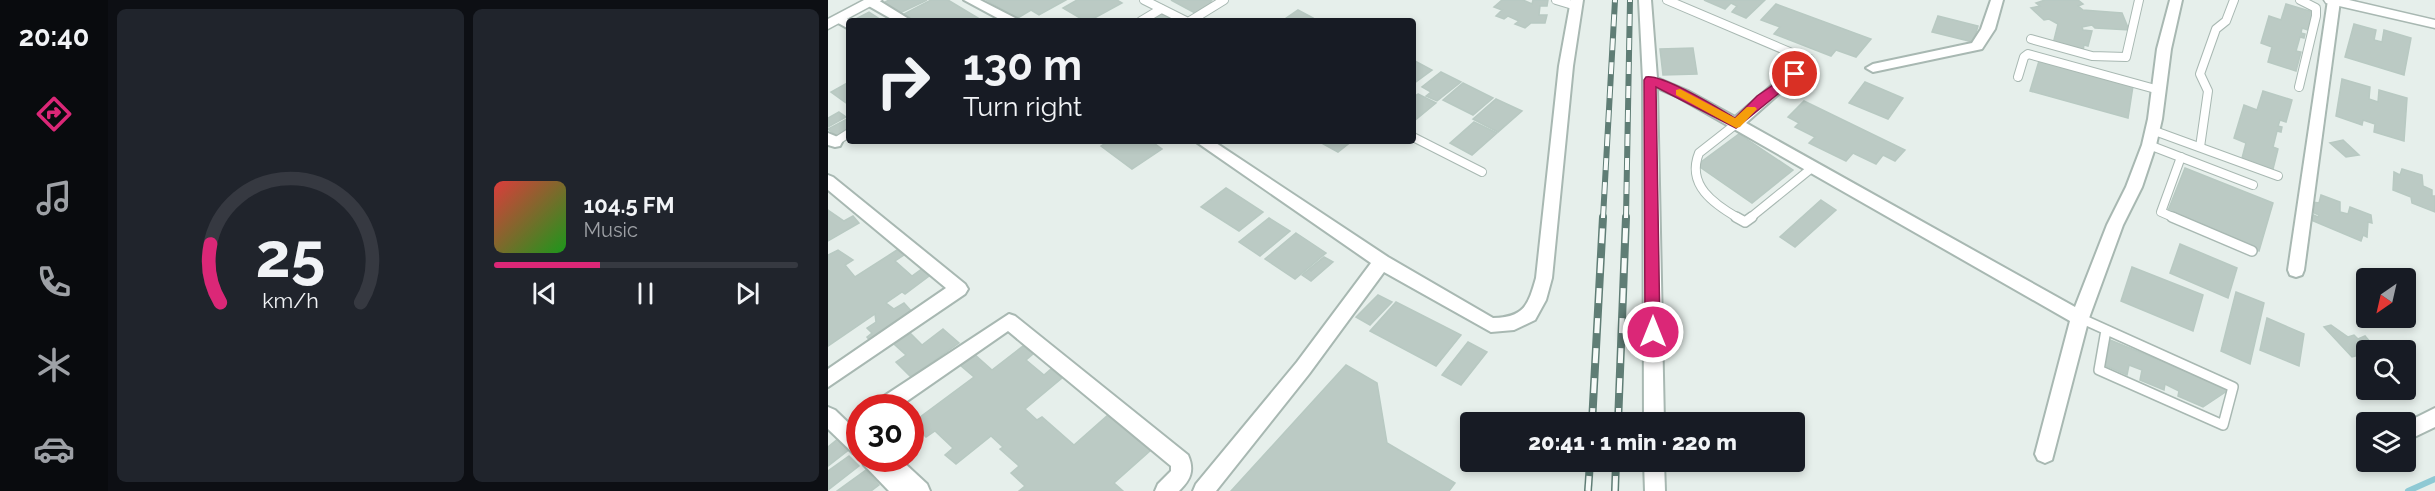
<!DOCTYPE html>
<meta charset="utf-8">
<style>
body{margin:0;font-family:Raleway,sans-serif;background:#20242c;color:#f1f3f6;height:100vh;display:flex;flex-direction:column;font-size:22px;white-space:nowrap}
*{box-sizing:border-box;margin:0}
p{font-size:20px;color:#9ea1a6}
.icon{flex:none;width:33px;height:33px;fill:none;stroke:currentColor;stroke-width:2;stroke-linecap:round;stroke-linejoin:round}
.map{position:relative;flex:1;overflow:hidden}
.sheet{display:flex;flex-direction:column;gap:9px;padding:9px;background:#0d0f14;width:720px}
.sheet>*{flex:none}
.banner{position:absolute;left:18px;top:18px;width:570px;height:126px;border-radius:6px;box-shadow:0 3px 9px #0003;background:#171b24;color:#f1f3f6;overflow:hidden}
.needle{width:39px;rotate:214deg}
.tools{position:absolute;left:1528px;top:268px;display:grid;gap:12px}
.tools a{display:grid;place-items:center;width:60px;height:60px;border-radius:6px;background:#171b24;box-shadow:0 3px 9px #0003;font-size:30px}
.speed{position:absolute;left:18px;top:394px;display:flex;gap:12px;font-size:30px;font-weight:700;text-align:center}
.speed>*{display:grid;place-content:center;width:78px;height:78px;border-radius:50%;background:#171b24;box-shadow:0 3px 9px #0003;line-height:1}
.speed .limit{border:9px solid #d22;background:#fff;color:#111}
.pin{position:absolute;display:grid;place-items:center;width:51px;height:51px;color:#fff;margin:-26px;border:3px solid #fff;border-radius:50%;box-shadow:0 2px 6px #0007}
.me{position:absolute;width:66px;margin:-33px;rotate:0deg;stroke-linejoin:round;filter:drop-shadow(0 0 4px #0008)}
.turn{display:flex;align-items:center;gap:21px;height:126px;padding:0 18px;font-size:27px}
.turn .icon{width:78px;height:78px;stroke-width:2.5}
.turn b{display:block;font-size:42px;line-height:51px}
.sheet .widget{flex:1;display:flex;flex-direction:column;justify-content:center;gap:9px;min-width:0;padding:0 21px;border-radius:9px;background:#20242c}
.sheet .dial{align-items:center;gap:0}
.dial svg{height:156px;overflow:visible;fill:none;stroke:#363941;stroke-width:7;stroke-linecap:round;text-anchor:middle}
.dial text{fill:#f1f3f6;stroke:none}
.song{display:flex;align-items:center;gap:18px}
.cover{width:72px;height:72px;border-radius:9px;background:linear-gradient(135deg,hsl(0 70% 55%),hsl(120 70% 35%))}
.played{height:6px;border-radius:3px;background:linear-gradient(90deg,#db2777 35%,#363941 35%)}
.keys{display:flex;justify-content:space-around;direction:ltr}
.sheet .tiles{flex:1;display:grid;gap:9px;grid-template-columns:repeat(2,1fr)}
.trip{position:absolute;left:632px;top:412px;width:345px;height:60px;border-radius:6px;background:#171b24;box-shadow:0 3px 9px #0003;font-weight:800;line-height:60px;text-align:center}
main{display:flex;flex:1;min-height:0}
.menu{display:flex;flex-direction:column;width:108px;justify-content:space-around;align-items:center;background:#090b0e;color:#9ea1a6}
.menu .icon{width:42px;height:42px}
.menu .on{color:#db2777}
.menu b{font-size:27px;color:#f1f3f6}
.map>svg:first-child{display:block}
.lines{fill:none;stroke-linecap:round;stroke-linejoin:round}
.stream{stroke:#8ec9d4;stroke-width:6}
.building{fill:#bbcac4;stroke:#b8c9c2;stroke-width:1.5}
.service-far1-casing{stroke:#a8b8b2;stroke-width:10}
.service-casing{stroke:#a8b8b2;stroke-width:12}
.minor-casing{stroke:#a8b8b2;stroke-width:4}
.tertiary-casing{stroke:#a8b8b2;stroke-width:3}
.service-far1{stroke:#fff;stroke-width:8}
.service{stroke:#fff;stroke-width:9}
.minor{fill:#fff;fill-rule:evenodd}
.tertiary{fill:#fff;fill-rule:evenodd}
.rail-far1-casing{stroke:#5f7d75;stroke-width:6}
.rail-casing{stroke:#5f7d75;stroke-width:8}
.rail-far1{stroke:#f7fbf9;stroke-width:4;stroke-dasharray:12;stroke-linecap:butt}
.rail{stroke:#f7fbf9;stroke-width:5;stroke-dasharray:15;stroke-linecap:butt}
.route{fill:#db2777;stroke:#8e194d;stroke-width:1.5}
.slow{fill:#f59e0b}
</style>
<main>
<nav class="menu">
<b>20:40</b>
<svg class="icon on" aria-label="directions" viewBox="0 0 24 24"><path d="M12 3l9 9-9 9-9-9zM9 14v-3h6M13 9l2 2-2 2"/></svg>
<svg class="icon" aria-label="music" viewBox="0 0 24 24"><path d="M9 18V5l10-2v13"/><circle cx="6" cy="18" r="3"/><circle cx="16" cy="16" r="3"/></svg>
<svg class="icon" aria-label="phone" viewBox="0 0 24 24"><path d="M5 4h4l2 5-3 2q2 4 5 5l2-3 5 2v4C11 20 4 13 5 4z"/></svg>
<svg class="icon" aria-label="climate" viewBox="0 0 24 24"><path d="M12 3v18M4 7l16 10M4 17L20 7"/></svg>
<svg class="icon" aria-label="car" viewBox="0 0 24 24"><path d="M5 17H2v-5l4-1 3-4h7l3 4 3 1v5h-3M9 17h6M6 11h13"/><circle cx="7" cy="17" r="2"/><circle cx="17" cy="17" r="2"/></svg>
</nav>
<section class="sheet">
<div class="tiles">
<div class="widget dial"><svg viewBox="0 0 100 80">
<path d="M14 69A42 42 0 1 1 86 69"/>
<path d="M14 69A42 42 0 0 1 9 39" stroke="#db2777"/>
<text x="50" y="56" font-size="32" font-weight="700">25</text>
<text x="50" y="72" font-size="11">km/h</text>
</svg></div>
<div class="widget">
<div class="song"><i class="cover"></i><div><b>104.5 FM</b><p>Music</p></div></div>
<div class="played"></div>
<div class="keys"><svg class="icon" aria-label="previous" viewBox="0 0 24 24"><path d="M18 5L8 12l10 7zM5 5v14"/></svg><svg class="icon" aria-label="pause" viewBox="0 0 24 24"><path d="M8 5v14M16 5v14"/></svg><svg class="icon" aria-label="next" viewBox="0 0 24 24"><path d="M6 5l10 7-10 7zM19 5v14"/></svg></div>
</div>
</div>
</section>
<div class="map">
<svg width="1607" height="491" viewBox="0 0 1607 491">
<rect width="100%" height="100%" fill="#e6efeb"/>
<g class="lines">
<!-- stream -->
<polyline class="stream" points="1580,491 1607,479"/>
</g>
<!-- building -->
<g class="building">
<polygon points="61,0 99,0 70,14 55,3"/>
<polygon points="103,0 120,0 155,21 88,21 76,14"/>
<polygon points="158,0 238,0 211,15 203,10 190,18"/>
<polygon points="249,0 289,0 294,3 261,21 257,21 235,8"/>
<polygon points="343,0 384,0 382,2 385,3 369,14"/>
<polygon points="674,0 695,0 704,4 705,0 720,0 719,6 712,6 711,15 719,15 717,23 703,23 697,28 687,24 691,21 680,16 676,19 668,16 674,10 666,7"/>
<polygon points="876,0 937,0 918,18 904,12 909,6 903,3 897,9"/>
<polygon points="1217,0 1250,0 1255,4 1250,6 1255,10 1294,13 1301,30 1267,28 1264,25 1254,27 1255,30 1264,31 1260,46 1256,45 1255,51 1225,44 1230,24 1221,19 1216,20 1203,8 1212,6 1208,3"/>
<polygon points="948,4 1043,39 1028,57 1008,50 1003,56 946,34 952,27 933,20"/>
<polygon points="1458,4 1485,12 1480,30 1474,28 1473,33 1477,34 1476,38 1472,37 1468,51 1473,52 1468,71 1440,62 1444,47 1433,43 1441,16 1453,20"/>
<polygon points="470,10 485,18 482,21 454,21"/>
<polygon points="41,12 50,18 44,21 24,21"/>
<polygon points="333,14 344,19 321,21"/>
<polygon points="1110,16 1150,26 1145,42 1104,32"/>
<polygon points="1526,24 1548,30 1546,40 1554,42 1556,30 1583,38 1576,75 1517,57"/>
<polygon points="865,48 869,74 835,75 832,49"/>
<polygon points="585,60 604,70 585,84"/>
<polygon points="1211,61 1305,86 1300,118 1202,91"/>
<polygon points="613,72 633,82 609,101 598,96 603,92 594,87"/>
<polygon points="1514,79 1542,87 1541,99 1550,102 1551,90 1579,98 1576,141 1546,132 1547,124 1535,120 1534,125 1508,116"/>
<polygon points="21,82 21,105 3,92"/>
<polygon points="1037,82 1075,98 1060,119 1021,103"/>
<polygon points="635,83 665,98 645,115 615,100"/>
<polygon points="1435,91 1464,100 1458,122 1452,120 1450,126 1454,127 1453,132 1449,131 1445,147 1450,149 1444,173 1413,162 1418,143 1406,138 1416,105 1429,110"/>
<polygon points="590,94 608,103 585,122 585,97"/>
<polygon points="668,99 694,111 670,132 645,119"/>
<polygon points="976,101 1077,150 1067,161 1055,155 1048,164 1025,153 1018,161 981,143 987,137 967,127 971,123 960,117"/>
<polygon points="11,112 18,117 0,127 0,118"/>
<polygon points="21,118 21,130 10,137 0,129"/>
<polygon points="646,122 669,133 644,155 622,143"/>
<polygon points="911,134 965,170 924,203 869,165"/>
<polygon points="1515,140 1531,155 1518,157 1502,143"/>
<polygon points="281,141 323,141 334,149 304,169 273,146"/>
<polygon points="490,141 524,141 510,152"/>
<polygon points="1357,168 1445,203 1431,251 1339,213"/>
<polygon points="1574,169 1594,175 1595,186 1604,190 1604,196 1607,196 1607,212 1584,203 1583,197 1565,190 1566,172 1572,175"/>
<polygon points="398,188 435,212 411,231 373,207"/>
<polygon points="1493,195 1512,202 1512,212 1520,214 1522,207 1543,215 1544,223 1540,222 1539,237 1535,235 1533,241 1483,220 1483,214 1490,217 1491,215 1484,212 1485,202 1491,203"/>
<polygon points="993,200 1008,210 967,247 952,237"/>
<polygon points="0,210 16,221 25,216 31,223 0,241"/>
<polygon points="441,218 462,231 432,256 411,242"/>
<polygon points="468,233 498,253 467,279 437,259"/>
<polygon points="1352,244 1409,268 1400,298 1342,273"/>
<polygon points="10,250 25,260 17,265 27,277 69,250 76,255 67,261 84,276 95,268 101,276 77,294 74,292 58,303 66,309 76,303 86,314 44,343 39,337 44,333 39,328 48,322 47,314 0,346 0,255"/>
<polygon points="496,257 505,262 483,281 474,275"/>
<polygon points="1304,267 1375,295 1365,331 1293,301"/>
<polygon points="1408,292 1436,303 1422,364 1393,351"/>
<polygon points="550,295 564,302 542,325 528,317"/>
<polygon points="568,302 633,335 608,366 542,331"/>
<polygon points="1439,318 1476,334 1471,366 1432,350"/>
<polygon points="1503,325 1520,337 1526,335 1530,339 1537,336 1543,343 1546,341 1554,351 1539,351 1539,359 1536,360 1531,355 1524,357 1496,327"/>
<polygon points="115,329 131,343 83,377 68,362 78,355 66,344 82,333 94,345"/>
<polygon points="1282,340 1402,389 1375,407 1350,396 1351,391 1337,384 1336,390 1312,380 1314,370 1301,365 1299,375 1274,364"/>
<polygon points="640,342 659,352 633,385 614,375"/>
<polygon points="195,346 205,354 198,360 216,375 223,369 234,378 197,409 209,420 214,417 246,445 280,415 323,450 286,483 295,491 191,491 197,486 183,473 191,466 172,449 175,447 163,436 128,464 117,455 125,448 107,431 98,437 84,423 146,377 132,365 146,354 164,370"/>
<polygon points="518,365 549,383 559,443 627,483 621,491 403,491"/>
<polygon points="11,438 22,449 0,466 0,447"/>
<polygon points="21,456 31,466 0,490 0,471"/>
<polygon points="38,470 51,485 43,491 9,491"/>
</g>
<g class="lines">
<!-- service-far1 casing -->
<g class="service-far1-casing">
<g id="service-far1">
<polyline points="316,0 358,21"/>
<polyline points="728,0 748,6"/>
<polyline points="839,0 978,59"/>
<polyline points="313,21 333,9"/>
<polyline points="362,21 396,0"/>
<polyline points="1203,39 1264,56 1298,57 1311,0"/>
<polyline points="1190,77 1196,57 1200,54 1331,90"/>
<polyline points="1471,87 1488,16 1488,8 1472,0"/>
<path d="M908 124 871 153C858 185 886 204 910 218"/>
<polyline points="1324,130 1450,176"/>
<polyline points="585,137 654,172"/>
<polyline points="7,142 21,133"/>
<polyline points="1321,145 1425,185"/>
<polyline points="1372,147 1380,91 1372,74 1388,29 1398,21 1406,0"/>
<polyline points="922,218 985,167"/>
<polyline points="1347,218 1333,212 1353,157"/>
</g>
</g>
<!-- service casing -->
<g class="service-casing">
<g id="service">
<polyline points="908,217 917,222 924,217"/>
<polyline points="1344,217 1424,251"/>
<polyline points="1252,318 1405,387 1395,425 1271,370 1278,330"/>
</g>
</g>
<!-- minor casing -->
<g class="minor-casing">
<g id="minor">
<polygon points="39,0 50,0 84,21 67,21 39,5"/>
<polygon points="136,0 152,0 193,21 175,21"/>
<path d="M743 0H755L745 66 724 278 718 300 707 320 686 330 663 332 556 272 481 374 388 491H365L368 484 469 362 543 263 367 141H385L560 257 665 318C696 317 700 306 708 278L731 66Z"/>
<polygon points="811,0 823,0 829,78 860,91 907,117 964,68 973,56 983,56 985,59 982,66 918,123 1247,307 1279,225 1298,187 1314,145 1320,119 1329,49 1342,0 1354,0 1343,49 1334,119 1328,145 1314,187 1295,225 1261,318 1224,460 1217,463 1210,460 1207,454 1242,321 850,97 829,88 836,423 816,423 815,80"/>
<polygon points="1163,0 1175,0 1167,29 1154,49 1045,72 1038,68 1045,64 1144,43 1153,29"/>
<polygon points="1500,0 1512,1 1476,270 1474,275 1468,277 1462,275 1460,270"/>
<polygon points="10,15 24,21 21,21 21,29 3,19"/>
<polygon points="0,133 12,138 14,142 12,146 7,147 0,145"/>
<polygon points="0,175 5,177 137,284 140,289 137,294 0,387 0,369 118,288 0,190"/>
<path d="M181 314 187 316 360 455C367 471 362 480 351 491H327L330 484 343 471V466L180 331 69 408H45L47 402Z"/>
<polygon points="0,407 7,410 32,434 32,456 25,453 0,429"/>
<polygon points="1607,408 1607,427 1578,441 1577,423"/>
<polygon points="33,459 72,459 99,484 102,491 61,491 36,465"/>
<polygon points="816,462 836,462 837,491 817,491"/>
</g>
</g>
<!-- tertiary casing -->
<g class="tertiary-casing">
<g id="tertiary">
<polygon points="36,0 54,0 0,29 0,19"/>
<polygon points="1496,0 1521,0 1607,20 1607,28 1498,3"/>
</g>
</g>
<!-- service-far1 -->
<use href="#service-far1" class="service-far1"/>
<!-- service -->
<use href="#service" class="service"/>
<!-- minor -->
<use href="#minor" class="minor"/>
<!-- tertiary -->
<use href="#tertiary" class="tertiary"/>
<!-- rail-far1 casing -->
<g class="rail-far1-casing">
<g id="rail-far1">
<polyline points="775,218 787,0"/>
<polyline points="798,218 802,0"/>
</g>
</g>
<!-- rail casing -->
<g class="rail-casing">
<g id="rail">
<polyline points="764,423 775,217"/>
<polyline points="790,423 798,217"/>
<polyline points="760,491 762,462"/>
<polyline points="787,491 788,462"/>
</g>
</g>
<!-- rail-far1 -->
<use href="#rail-far1" class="rail-far1"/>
<!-- rail -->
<use href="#rail" class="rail"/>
</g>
<!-- route -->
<path class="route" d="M967 70 972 74 971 77 908 128 828 87 832 332 830 336 825 338 820 336 817 332 816 80 818 77C835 74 890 108 907 118L929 96Z"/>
<!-- slow -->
<polygon class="slow" points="852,89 907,118 919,107 927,107 929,109 912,127 908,128 848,95 848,90"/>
</svg>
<div class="tools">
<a><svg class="needle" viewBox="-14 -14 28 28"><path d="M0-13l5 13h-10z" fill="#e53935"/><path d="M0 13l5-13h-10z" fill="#9ea1a6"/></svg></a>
<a><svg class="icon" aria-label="search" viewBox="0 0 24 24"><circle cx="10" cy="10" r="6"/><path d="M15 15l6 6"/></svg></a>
<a><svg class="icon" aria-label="layers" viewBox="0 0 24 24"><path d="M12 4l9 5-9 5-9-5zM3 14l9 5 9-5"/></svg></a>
</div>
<div class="speed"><div class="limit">30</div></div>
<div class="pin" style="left:967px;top:74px;background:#d93025"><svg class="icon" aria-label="arrive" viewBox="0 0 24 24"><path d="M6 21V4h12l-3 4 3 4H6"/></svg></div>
<svg class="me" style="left:825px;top:332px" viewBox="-20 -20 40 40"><circle r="17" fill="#db2777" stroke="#fff" stroke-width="3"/><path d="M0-11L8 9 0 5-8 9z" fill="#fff"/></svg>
<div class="trip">20:41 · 1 min · 220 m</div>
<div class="banner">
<div class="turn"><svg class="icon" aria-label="right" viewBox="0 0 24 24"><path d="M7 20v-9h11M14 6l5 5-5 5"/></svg><div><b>130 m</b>Turn right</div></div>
</div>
</div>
</main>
